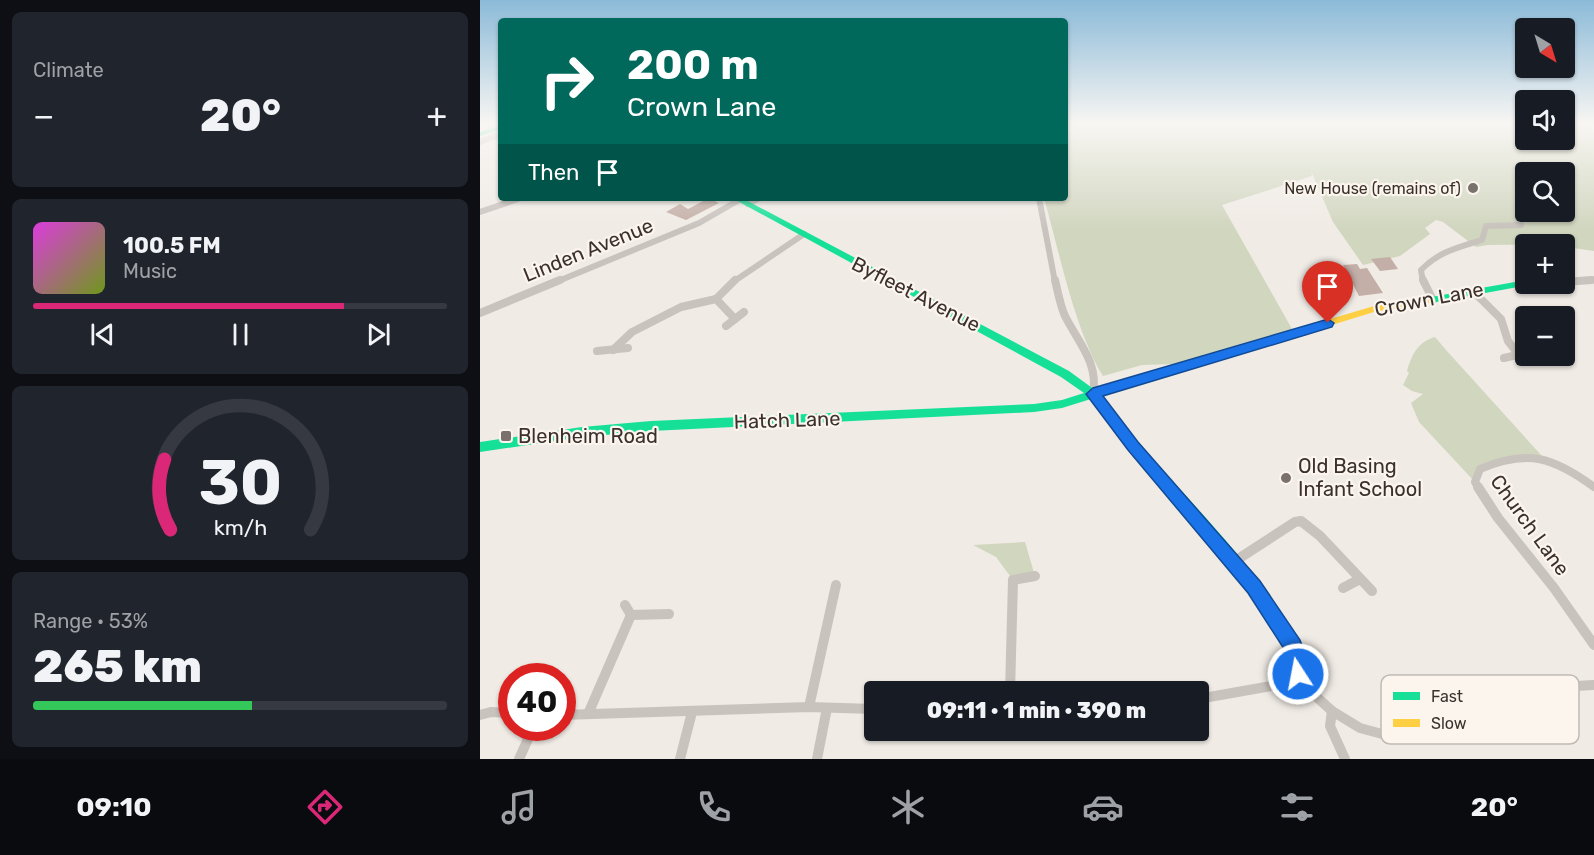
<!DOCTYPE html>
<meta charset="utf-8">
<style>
body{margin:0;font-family:Rubik,sans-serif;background:#20242c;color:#f1f3f6;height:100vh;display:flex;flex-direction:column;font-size:22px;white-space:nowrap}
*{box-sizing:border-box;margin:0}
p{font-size:20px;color:#9ea1a6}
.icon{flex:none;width:33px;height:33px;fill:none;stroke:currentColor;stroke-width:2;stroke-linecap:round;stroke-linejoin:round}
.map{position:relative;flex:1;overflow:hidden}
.sheet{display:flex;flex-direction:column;gap:12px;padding:12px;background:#0d0f14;width:480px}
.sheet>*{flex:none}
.top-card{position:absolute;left:18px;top:18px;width:570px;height:183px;border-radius:6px;box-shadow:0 2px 4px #0004;background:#00695c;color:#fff;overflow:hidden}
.needle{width:39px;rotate:142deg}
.controls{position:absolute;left:1035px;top:18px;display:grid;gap:12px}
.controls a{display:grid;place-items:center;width:60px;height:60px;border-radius:6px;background:#171b24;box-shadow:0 2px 4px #0004;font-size:30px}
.speed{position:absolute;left:18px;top:663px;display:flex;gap:12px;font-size:30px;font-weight:700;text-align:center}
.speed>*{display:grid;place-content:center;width:78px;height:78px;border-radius:50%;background:#171b24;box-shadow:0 2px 4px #0004;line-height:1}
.speed .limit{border:9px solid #d22;background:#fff;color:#111}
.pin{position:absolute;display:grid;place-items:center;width:51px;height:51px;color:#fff;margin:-62px -26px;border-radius:50% 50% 50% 0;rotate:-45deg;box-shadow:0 0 6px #0007}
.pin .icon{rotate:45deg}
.me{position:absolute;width:66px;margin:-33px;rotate:349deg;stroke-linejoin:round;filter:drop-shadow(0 0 4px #0008)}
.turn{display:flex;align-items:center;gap:21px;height:126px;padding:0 30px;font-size:27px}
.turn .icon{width:78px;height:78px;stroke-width:2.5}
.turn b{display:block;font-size:42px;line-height:51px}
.then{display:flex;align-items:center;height:57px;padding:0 30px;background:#0003;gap:12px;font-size:22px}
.big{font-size:45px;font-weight:800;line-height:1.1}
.sheet .widget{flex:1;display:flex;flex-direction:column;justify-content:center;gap:9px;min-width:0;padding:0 21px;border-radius:9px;background:#20242c}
.sheet .dial{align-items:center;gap:0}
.dial svg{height:156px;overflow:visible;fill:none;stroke:#363941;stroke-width:7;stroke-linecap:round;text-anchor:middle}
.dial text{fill:#f1f3f6;stroke:none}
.song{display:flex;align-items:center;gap:18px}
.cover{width:72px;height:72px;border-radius:9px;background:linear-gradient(135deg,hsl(300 70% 55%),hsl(80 70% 35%))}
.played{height:6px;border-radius:3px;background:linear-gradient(90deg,#db2777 75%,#363941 75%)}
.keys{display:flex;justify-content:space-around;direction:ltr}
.heat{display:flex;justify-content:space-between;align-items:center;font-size:33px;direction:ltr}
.charge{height:9px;border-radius:4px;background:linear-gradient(90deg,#34c759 53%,#363941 0)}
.trip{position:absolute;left:384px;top:681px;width:345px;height:60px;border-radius:6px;background:#171b24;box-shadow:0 2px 4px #0004;font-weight:800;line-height:60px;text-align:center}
.tabs{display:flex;height:96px;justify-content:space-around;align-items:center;background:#090b0e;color:#9ea1a6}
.tabs .icon{width:42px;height:42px}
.tabs .selected{color:#db2777}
.tabs b{font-size:27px;color:#f1f3f6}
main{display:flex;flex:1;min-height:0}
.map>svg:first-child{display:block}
.green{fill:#d1d6bf;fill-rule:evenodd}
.building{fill:#c3afa7}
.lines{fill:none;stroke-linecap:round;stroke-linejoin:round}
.street-far2{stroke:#c9c3be;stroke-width:6}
.street-far1{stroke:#c9c3be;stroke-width:8}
.street{stroke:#c9c3be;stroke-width:10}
.fast{fill:#16e098;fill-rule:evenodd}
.slow{fill:#ffcf43;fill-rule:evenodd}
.route{fill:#1a73e8;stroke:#114b97;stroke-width:1.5}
.poi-dot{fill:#7a716c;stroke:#fbf5ee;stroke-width:2}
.labels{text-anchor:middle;stroke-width:4.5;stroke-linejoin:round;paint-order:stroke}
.far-poi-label{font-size:16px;fill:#3b302b;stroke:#fbf5ee;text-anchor:end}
.street-label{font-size:20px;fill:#3b302b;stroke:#fbf5ee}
.poi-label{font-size:20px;fill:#3b302b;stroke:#fbf5ee;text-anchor:start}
.key{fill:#fbf5ee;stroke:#c1bab4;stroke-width:1.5}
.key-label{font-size:16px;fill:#3b302b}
</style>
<main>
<section class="sheet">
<div class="widget"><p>Climate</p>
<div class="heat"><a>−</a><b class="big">20°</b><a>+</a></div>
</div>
<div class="widget">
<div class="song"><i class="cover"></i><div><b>100.5 FM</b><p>Music</p></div></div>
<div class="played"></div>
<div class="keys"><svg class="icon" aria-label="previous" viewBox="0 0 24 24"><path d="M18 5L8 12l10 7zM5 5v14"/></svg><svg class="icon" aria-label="pause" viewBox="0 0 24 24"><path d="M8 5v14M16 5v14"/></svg><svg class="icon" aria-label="next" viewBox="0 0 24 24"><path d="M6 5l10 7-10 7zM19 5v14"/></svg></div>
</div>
<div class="widget dial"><svg viewBox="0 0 100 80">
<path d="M14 69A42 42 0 1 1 86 69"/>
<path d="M14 69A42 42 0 0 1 11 33" stroke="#db2777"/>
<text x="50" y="56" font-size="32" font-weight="700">30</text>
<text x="50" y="72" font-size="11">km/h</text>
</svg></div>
<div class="widget"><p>Range · 53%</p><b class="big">265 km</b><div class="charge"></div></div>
</section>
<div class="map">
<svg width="1114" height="759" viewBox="0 0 1114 759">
<rect width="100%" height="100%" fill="#f0ebe5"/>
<!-- green -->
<g class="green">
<path d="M585 123H809L815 135 810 123H1045L1046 140H1084L1085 123H1106L1114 131V251L1085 247 1084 244 1008 245 996 247 963 222 956 220 945 228 950 234 920 256 883 265 853 222 831 171 832 176 742 205 812 329 695 364 662 365 623 376C595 331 579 251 564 198H585ZM1046 172H1084V212H1046Z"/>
<path d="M955 337 966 350 1062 456H1037L999 468 994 481 939 422 931 403 943 394 932 391 923 385 929 373 927 371C932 354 938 342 955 337Z"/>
<polygon points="545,542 555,576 533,580 516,557 493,545"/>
</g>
<!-- building -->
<g class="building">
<polygon points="229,198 239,203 206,220 186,212 200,204 208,209"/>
<polygon points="910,257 918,269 900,271 891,259"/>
<polygon points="877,264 880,269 887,268 903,293 879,296 863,265"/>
</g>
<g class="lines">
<!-- street-far2 -->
<g class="street-far2">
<polyline points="0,142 21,134"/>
<polyline points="559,198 575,282"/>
<polyline points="268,204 279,198"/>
<polyline points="0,212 41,198"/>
<polyline points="76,282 219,223 259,200"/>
<polyline points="253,282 324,234"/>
<path d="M943 282 941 270C958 252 979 247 1002 240L1006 226 1041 225"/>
<polyline points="1089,282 1114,280"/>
</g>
<!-- street-far1 -->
<g class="street-far1">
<path d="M575 280C578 292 580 305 585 316 598 342 619 363 613 394"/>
<polyline points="943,280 953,300"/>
<polyline points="1084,282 1112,280"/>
<polyline points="993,291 1021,319 1028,341 1038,354"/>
<polyline points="236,299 255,319"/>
<polyline points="0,313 80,280"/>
<polyline points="246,326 264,312"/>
<polyline points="133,350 152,332 201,307 236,299 255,280"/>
<polyline points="117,351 148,348"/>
<polyline points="1024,358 1046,353"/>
<path d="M999 489 995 482 1000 469C1048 449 1073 457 1114 487"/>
</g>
<!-- street -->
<g class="street">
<polyline points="998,487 1018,518 1074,588 1114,645"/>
<polyline points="755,561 815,522 821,521 840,536 892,591"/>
<polyline points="863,588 880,579"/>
<polyline points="145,605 151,615 189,614"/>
<polyline points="530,692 533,580 555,576"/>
<polyline points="718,699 819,681 852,711 880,728 902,734 930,732 938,725 997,709 1038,689 1114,685"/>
<polyline points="329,707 356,585"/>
<polyline points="852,711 850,726 865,759"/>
<polyline points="108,714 151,615"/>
<polyline points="0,715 11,712 32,713"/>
<polyline points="82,715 329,707 394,709"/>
<polyline points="39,759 53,728"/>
<polyline points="200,759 212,712"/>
<polyline points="337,759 347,708"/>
</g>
<!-- fast -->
<g class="fast">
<polygon points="21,125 21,129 0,136 0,132"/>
<path d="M252 198H262L589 371 615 390 683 369 687 370 688 373 687 376 621 396C633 412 645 428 658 443 692 484 846 633 824 686L819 688 814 686 812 681 810 656 789 619 750 565 649 449 611 399 582 408 554 412 171 431 102 437 0 452V442L102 427 171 421 554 404 582 400 604 393 581 377Z"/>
<polygon points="1046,280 1046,284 1050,284 1049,285 951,303 946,300 951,297"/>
</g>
<!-- slow -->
<polygon class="slow" points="951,297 956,300 954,302 894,312 683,377 679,376 678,373 679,370 683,369 894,306"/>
</g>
<!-- sky -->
<linearGradient id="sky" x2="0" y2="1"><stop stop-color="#8bbad8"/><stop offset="0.54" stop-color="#f8f6f3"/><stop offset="1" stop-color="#f8f6f3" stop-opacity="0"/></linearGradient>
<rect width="1114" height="229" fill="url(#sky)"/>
<!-- route -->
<polygon class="route" points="848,319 854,323 852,327 623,396 658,442 780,581 820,640 826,656 828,674 825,681 818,684 811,681 806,652 768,593 648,450 606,394 613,388"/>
<!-- markers -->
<g class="poi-dot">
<circle cx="993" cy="188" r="6"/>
<rect x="20" y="430" width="12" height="12" rx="3"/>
<circle cx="806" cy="478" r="6"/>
</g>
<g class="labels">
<!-- far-poi labels -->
<g class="far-poi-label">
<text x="981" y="194">New House (remains of)</text>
</g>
<!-- street labels -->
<g class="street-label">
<text transform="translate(108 250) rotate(-22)" y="7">Linden Avenue</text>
<text transform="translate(436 294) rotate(27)" y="7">Byfleet Avenue</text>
<text transform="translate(949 299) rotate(-11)" y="7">Crown Lane</text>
<text transform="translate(307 420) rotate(-2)" y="7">Hatch Lane</text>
<text transform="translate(1050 525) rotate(54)" y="7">Church Lane</text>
</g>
<!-- poi labels -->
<g class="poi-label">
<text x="38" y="443">Blenheim Road</text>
<text x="818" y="473">Old Basing<tspan x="818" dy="23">Infant School</tspan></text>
</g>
</g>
<!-- legend -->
<rect x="901" y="675" width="198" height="69" rx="9" class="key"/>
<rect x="913" y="692" width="27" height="8" fill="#16e098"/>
<rect x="913" y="719" width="27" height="8" fill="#ffcf43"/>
<g class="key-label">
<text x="951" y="702">Fast</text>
<text x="951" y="729">Slow</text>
</g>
</svg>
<div class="controls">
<a><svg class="needle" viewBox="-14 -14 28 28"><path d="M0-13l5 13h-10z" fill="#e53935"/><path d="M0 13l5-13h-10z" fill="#9ea1a6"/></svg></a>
<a><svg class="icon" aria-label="sound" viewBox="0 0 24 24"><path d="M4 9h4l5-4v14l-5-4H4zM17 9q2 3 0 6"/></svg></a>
<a><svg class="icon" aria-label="search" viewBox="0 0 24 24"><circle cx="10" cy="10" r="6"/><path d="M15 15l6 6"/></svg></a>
<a>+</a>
<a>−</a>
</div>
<div class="speed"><div class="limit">40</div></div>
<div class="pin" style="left:848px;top:323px;background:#d93025"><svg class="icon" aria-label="arrive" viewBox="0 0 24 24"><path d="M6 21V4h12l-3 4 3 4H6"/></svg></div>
<svg class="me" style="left:818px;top:674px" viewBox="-20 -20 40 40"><circle r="17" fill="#1a73e8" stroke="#fff" stroke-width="3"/><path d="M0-11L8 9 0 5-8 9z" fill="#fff"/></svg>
<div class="trip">09:11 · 1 min · 390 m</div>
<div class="top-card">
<div class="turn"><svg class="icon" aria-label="right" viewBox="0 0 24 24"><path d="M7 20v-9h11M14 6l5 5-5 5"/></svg><div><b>200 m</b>Crown Lane</div></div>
<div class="then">Then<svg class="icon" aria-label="arrive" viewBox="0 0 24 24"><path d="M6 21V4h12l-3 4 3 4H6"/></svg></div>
</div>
</div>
</main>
<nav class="tabs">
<b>09:10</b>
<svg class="icon selected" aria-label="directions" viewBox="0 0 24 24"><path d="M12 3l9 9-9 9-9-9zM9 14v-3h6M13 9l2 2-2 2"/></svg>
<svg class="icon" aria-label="music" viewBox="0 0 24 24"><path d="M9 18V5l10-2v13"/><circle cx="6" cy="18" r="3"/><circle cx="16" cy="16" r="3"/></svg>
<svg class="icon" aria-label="phone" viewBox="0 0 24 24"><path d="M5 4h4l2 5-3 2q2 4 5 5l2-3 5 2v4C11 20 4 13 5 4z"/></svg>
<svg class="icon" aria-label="climate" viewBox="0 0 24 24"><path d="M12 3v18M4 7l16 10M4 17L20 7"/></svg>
<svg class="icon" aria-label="car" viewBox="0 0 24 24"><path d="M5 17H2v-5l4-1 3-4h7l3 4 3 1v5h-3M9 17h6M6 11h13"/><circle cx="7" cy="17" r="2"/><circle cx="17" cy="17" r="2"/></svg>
<svg class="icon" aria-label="filters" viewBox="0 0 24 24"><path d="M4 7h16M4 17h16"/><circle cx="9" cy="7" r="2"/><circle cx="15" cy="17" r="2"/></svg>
<b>20°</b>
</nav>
